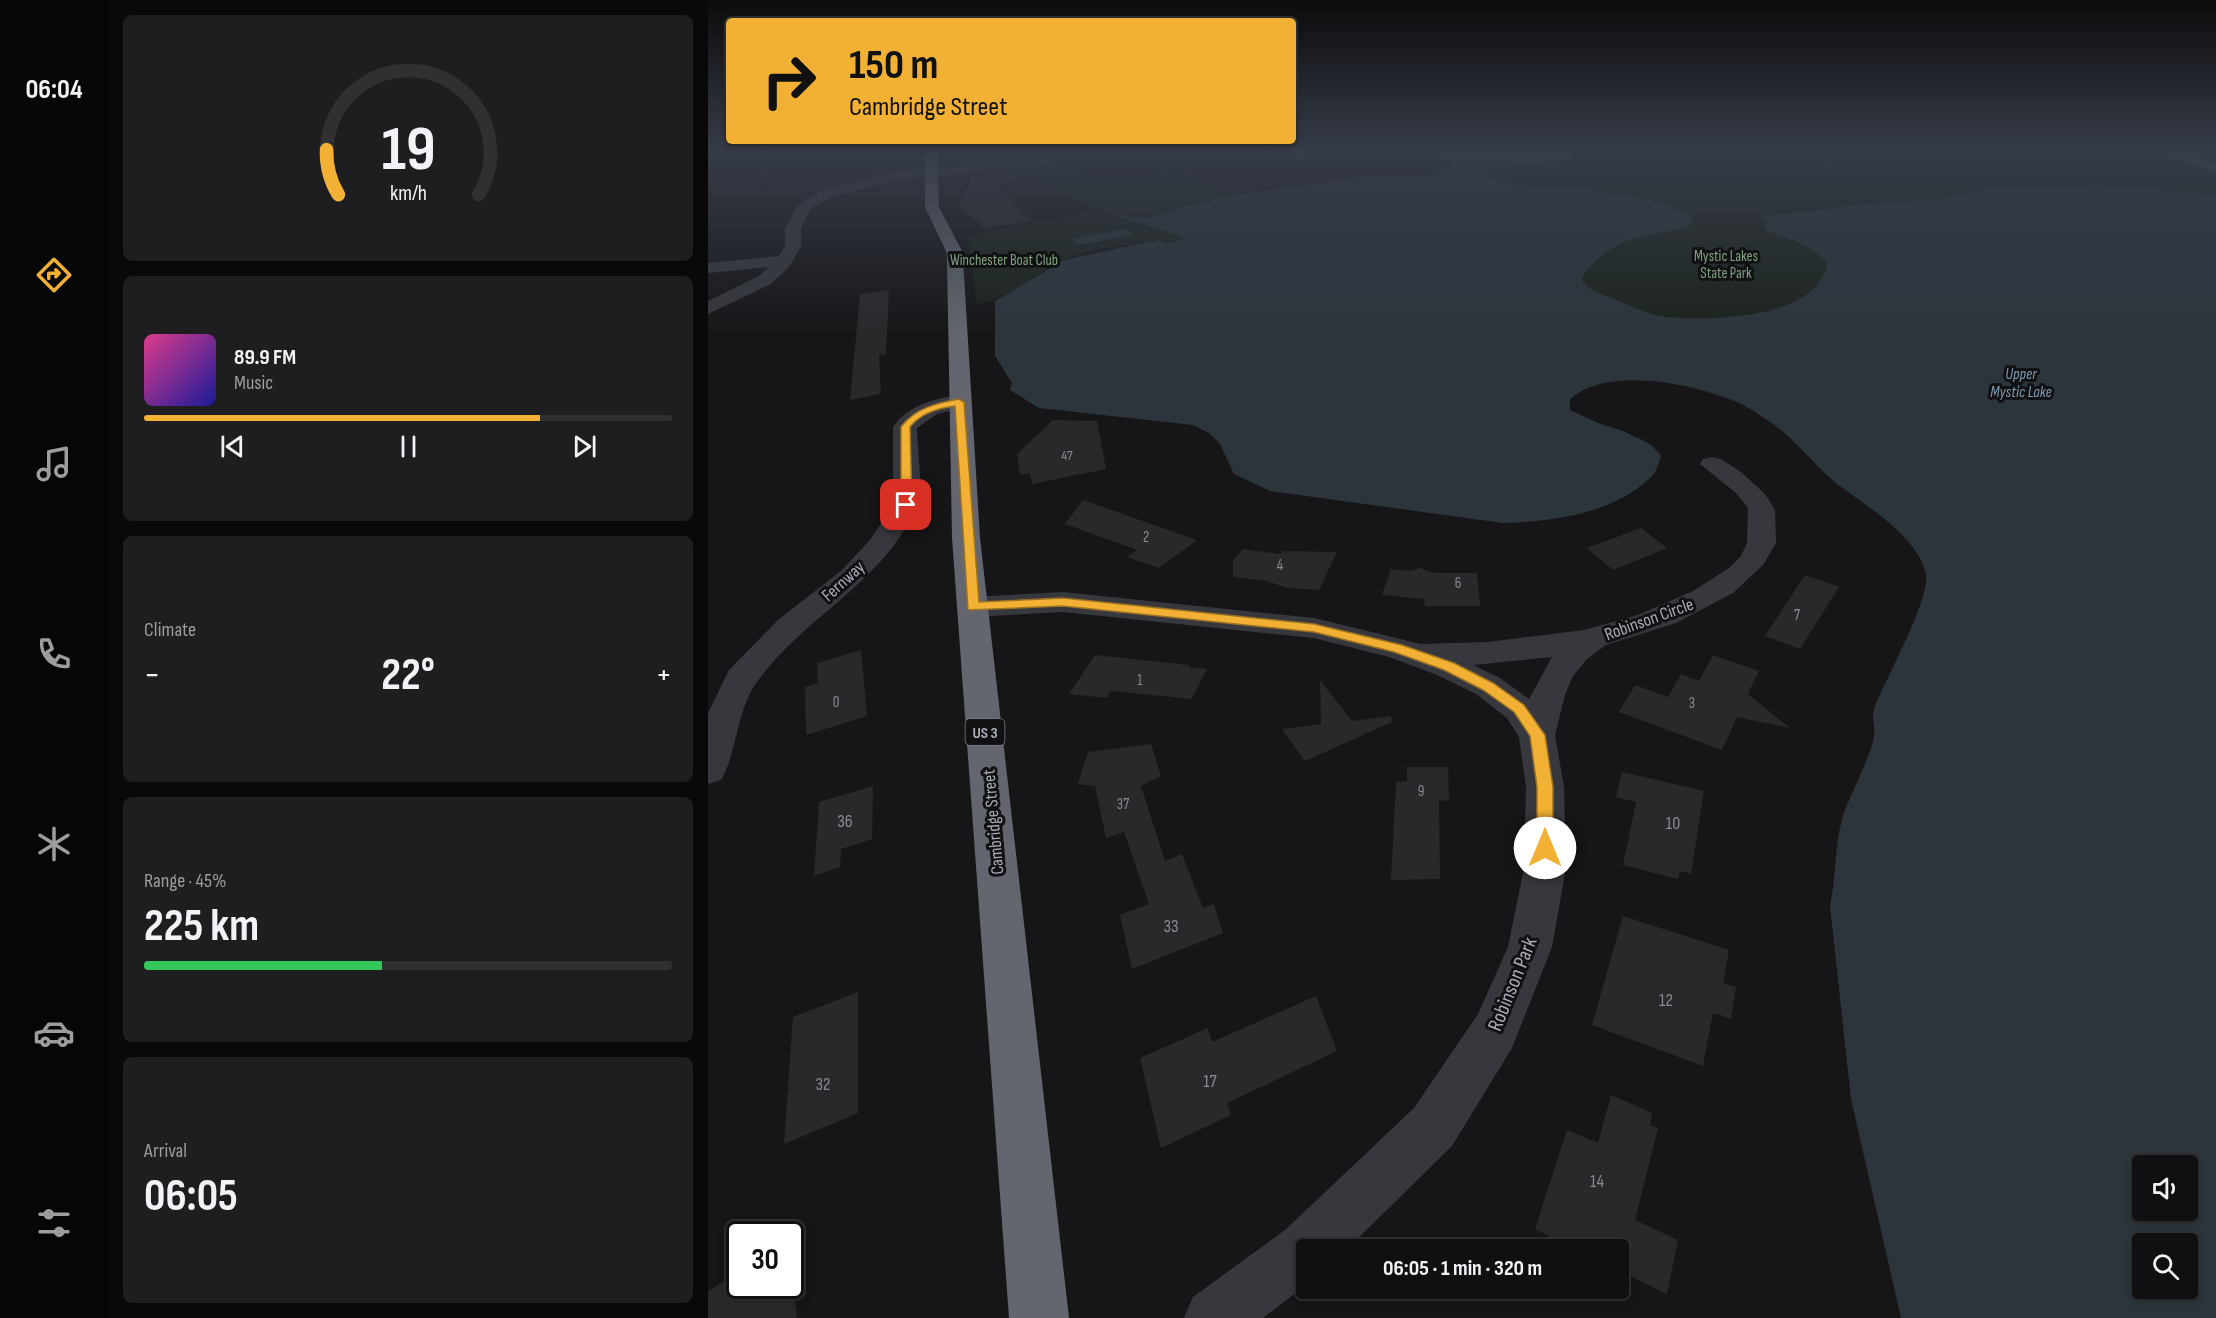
<!DOCTYPE html>
<meta charset="utf-8">
<style>
body{margin:0;font-family:"Sofia Sans Condensed",sans-serif;background:#1e1e20;color:#f1f3f6;height:100vh;display:flex;flex-direction:column;font-size:22px;white-space:nowrap}
*{box-sizing:border-box;margin:0}
p{font-size:20px;color:#9c9d9f}
.icon{flex:none;width:33px;height:33px;fill:none;stroke:currentColor;stroke-width:2;stroke-linecap:round;stroke-linejoin:round}
.map{position:relative;flex:1;overflow:hidden}
.drawer{display:flex;flex-direction:column;gap:15px;padding:15px;background:#09090a;width:600px}
.drawer>*{flex:none}
.top-card{position:absolute;left:18px;top:18px;width:570px;height:126px;border-radius:6px;box-shadow:0 3px 9px #0003,0 0 0 2px #303032;background:#f2b134;color:#111;overflow:hidden}
.fabs{position:absolute;left:1424px;top:1155px;display:grid;gap:12px}
.fabs a{display:grid;place-items:center;width:66px;height:66px;border-radius:6px;background:#101012;box-shadow:0 3px 9px #0003,0 0 0 2px #303032;font-size:30px}
.speed{position:absolute;left:18px;top:1221px;display:flex;gap:12px;font-size:30px;font-weight:700;text-align:center}
.speed>*{display:grid;place-content:center;width:78px;height:78px;border-radius:50%;background:#101012;box-shadow:0 3px 9px #0003,0 0 0 2px #303032;line-height:1}
.speed .limit{border:3px solid #111;border-radius:9px;background:#fff;color:#111}
.pin{position:absolute;display:grid;place-items:center;width:51px;height:51px;color:#fff;margin:-26px;border-radius:12px;box-shadow:0 3px 9px #0006}
.me{position:absolute;width:66px;margin:-33px;rotate:0deg;stroke-linejoin:round;filter:drop-shadow(0 0 4px #0008)}
.turn{display:flex;align-items:center;gap:21px;height:126px;padding:0 24px;font-size:27px}
.turn .icon{width:78px;height:78px;stroke-width:2.5}
.turn b{display:block;font-size:42px;line-height:51px}
.big{font-size:45px;font-weight:700;line-height:1.1}
.drawer .widget{flex:1;display:flex;flex-direction:column;justify-content:center;gap:9px;min-width:0;padding:0 21px;border-radius:9px;background:#1e1e20}
.drawer .dial{align-items:center;gap:0}
.dial svg{height:156px;overflow:visible;fill:none;stroke:#303032;stroke-width:7;stroke-linecap:round;text-anchor:middle}
.dial text{fill:#f1f3f6;stroke:none}
.song{display:flex;align-items:center;gap:18px}
.cover{width:72px;height:72px;border-radius:9px;background:linear-gradient(135deg,hsl(330 70% 55%),hsl(240 70% 35%))}
.played{height:6px;border-radius:3px;background:linear-gradient(90deg,#f2b134 75%,#303032 75%)}
.keys{display:flex;justify-content:space-around;direction:ltr}
.heat{display:flex;justify-content:space-between;align-items:center;font-size:33px;direction:ltr}
.charge{height:9px;border-radius:4px;background:linear-gradient(90deg,#34c759 45%,#303032 0)}
.trip{position:absolute;left:588px;top:1239px;width:333px;height:60px;border-radius:6px;background:#101012;box-shadow:0 3px 9px #0003,0 0 0 2px #303032;font-weight:700;line-height:60px;text-align:center}
main{display:flex;flex:1;min-height:0}
.tab-bar{display:flex;flex-direction:column;width:108px;justify-content:space-around;align-items:center;background:#060607;color:#9c9d9f}
.tab-bar .icon{width:42px;height:42px}
.tab-bar .selected{color:#f2b134}
.tab-bar b{font-size:27px;color:#f1f3f6}
.map>svg:first-child{display:block}
.green{fill:#1c231d}
.water{fill:#2c353c;fill-rule:evenodd}
.building{fill:#29292c}
.lines{fill:none;stroke-linecap:round;stroke-linejoin:round}
.path{stroke:#3d3f44;stroke-width:1.5;stroke-dasharray:1.5 1.5;stroke-linecap:butt}
.minor{fill:#37383d;fill-rule:evenodd}
.major{fill:#53555c;fill-rule:evenodd}
.highway{fill:#63666e;fill-rule:evenodd}
.route{fill:#f2b134;stroke:#9d7322;stroke-width:1.5}
.labels{text-anchor:middle;stroke-width:6;stroke-linejoin:round;paint-order:stroke}
.far-number-label{font-size:14px;fill:#888b94}
.far-park-label{font-size:15px;fill:#7fa381;stroke:#111113}
.number-label{font-size:15px;fill:#888b94}
.far-water-label{font-size:16px;font-style:italic;fill:#7f9bb3;stroke:#111113}
.shield{fill:#111113;stroke:#7b7e86;stroke-width:1.5}
.shield-label{font-size:16px;font-weight:bold;fill:#a8adb8}
.street-label{font-size:18px;fill:#a8adb8;stroke:#111113}
.near-number-label{font-size:18px;fill:#888b94}
.near-street-label{font-size:21px;fill:#a8adb8;stroke:#111113}
</style>
<main>
<nav class="tab-bar">
<b>06:04</b>
<svg class="icon selected" aria-label="directions" viewBox="0 0 24 24"><path d="M12 3l9 9-9 9-9-9zM9 14v-3h6M13 9l2 2-2 2"/></svg>
<svg class="icon" aria-label="music" viewBox="0 0 24 24"><path d="M9 18V5l10-2v13"/><circle cx="6" cy="18" r="3"/><circle cx="16" cy="16" r="3"/></svg>
<svg class="icon" aria-label="phone" viewBox="0 0 24 24"><path d="M5 4h4l2 5-3 2q2 4 5 5l2-3 5 2v4C11 20 4 13 5 4z"/></svg>
<svg class="icon" aria-label="climate" viewBox="0 0 24 24"><path d="M12 3v18M4 7l16 10M4 17L20 7"/></svg>
<svg class="icon" aria-label="car" viewBox="0 0 24 24"><path d="M5 17H2v-5l4-1 3-4h7l3 4 3 1v5h-3M9 17h6M6 11h13"/><circle cx="7" cy="17" r="2"/><circle cx="17" cy="17" r="2"/></svg>
<svg class="icon" aria-label="filters" viewBox="0 0 24 24"><path d="M4 7h16M4 17h16"/><circle cx="9" cy="7" r="2"/><circle cx="15" cy="17" r="2"/></svg>
</nav>
<section class="drawer">
<div class="widget dial"><svg viewBox="0 0 100 80">
<path d="M14 69A42 42 0 1 1 86 69"/>
<path d="M14 69A42 42 0 0 1 8 46" stroke="#f2b134"/>
<text x="50" y="56" font-size="32" font-weight="700">19</text>
<text x="50" y="72" font-size="11">km/h</text>
</svg></div>
<div class="widget">
<div class="song"><i class="cover"></i><div><b>89.9 FM</b><p>Music</p></div></div>
<div class="played"></div>
<div class="keys"><svg class="icon" aria-label="previous" viewBox="0 0 24 24"><path d="M18 5L8 12l10 7zM5 5v14"/></svg><svg class="icon" aria-label="pause" viewBox="0 0 24 24"><path d="M8 5v14M16 5v14"/></svg><svg class="icon" aria-label="next" viewBox="0 0 24 24"><path d="M6 5l10 7-10 7zM19 5v14"/></svg></div>
</div>
<div class="widget"><p>Climate</p>
<div class="heat"><a>−</a><b class="big">22°</b><a>+</a></div>
</div>
<div class="widget"><p>Range · 45%</p><b class="big">225 km</b><div class="charge"></div></div>
<div class="widget"><p>Arrival</p><b class="big">06:05</b></div>
</section>
<div class="map">
<svg width="1508" height="1318" viewBox="0 0 1508 1318">
<rect width="100%" height="100%" fill="#161618"/>
<!-- green -->
<g class="green">
<path d="M864 150H1508V194L1392 186 1288 187 1234 199 1188 201 1055 216 1062 222 1058 230C1080 240 1103 243 1119 263 1111 320 1003 321 961 317 944 316 929 309 914 302 900 296 883 293 874 280 876 273 882 267 888 261 919 231 947 238 983 225L986 220 980 214 894 193 809 185 792 180 781 172C803 159 837 167 864 158Z"/>
<path d="M345 163 401 180 418 179 456 169 534 194 478 206 440 218 405 214 481 238 459 244 450 240C419 246 382 247 355 260 326 274 301 299 269 304L260 236 391 210 309 173Z"/>
</g>
<!-- water -->
<g class="water">
<path d="M747 150H864V158L861 161 795 166 781 173C793 190 850 186 871 189 898 192 957 200 980 214L986 220 983 225C947 238 919 231 888 261 882 267 876 273 874 280 883 293 900 296 914 302 929 309 944 316 961 317 1002 321 1111 319 1119 263 1103 243 1080 240 1058 230L1056 226 1061 222 1054 216 1188 201 1234 199 1288 187 1392 186 1508 194V1318H1193L1143 1099 1122 906C1128 878 1127 841 1135 816 1142 794 1163 757 1166 736 1168 727 1163 718 1166 709 1177 680 1222 600 1218 575 1211 536 1156 505 1128 483 1107 466 1090 443 1069 427 1061 421 1039 406 1031 403 987 384 901 365 862 399V410L890 423 915 431 942 444 953 455C951 462 949 471 944 476 908 513 844 522 795 523L562 491 526 474 512 444 501 433 485 425 331 408 302 390 304 383 287 356V301L356 260 450 240 459 244 480 238 402 214 440 218 478 206 534 194 654 177 718 176 741 169V163L731 157ZM1434 1166H1479V1210H1434ZM1434 1244H1479V1288H1434Z"/>
<polygon points="418,229 425,235 371,245 363,239"/>
</g>
<!-- building -->
<g class="building">
<polygon points="298,154 300,159 262,163 261,158"/>
<polygon points="306,171 310,179 289,186 325,221 277,229 251,204 265,175"/>
<polygon points="181,290 178,354 171,355 173,394 142,400 152,294"/>
<polygon points="345,420 389,421 398,469 324,484 322,473 312,475 309,454"/>
<polygon points="375,500 489,540 451,568 419,557 429,550 357,524"/>
<polygon points="933,528 959,548 905,570 879,548"/>
<polygon points="535,549 572,554 575,551 629,552 611,590 579,588 559,581 525,577 525,561"/>
<polygon points="712,568 726,573 769,573 772,606 716,606 717,599 674,595 683,569 703,571"/>
<polygon points="1097,575 1131,587 1092,649 1057,636"/>
<polygon points="153,650 159,716 98,735 97,687 110,683 109,663"/>
<polygon points="387,655 482,665 481,667 499,669 484,699 403,691 399,698 361,694"/>
<polygon points="1005,655 1051,671 1040,694 1082,728 1029,717 1014,750 911,712 927,685 960,697 973,674 991,681"/>
<polygon points="612,680 644,721 683,716 684,722 597,761 574,729 613,724"/>
<polygon points="443,744 453,776 433,786 457,861 474,854 495,908 506,904 515,933 424,969 412,915 441,904 416,832 398,838 387,786 370,784 380,752"/>
<polygon points="699,767 740,767 741,800 731,801 732,879 683,880 688,782 699,781"/>
<polygon points="914,772 996,791 983,874 972,871 970,879 915,865 928,802 908,797"/>
<polygon points="165,786 164,839 133,849 132,867 106,876 111,802"/>
<polygon points="915,916 1021,950 1015,983 1028,987 1023,1019 1005,1013 995,1066 884,1025"/>
<polygon points="150,992 150,1113 76,1144 85,1017"/>
<polygon points="608,996 629,1051 519,1103 523,1115 453,1148 432,1058 500,1028 504,1042"/>
<polygon points="903,1095 944,1113 942,1125 950,1128 927,1220 970,1240 959,1294 910,1270 910,1250 869,1250 827,1229 859,1130 890,1143"/>
<polygon points="32,1272 32,1286 85,1286 89,1318 0,1318 0,1291"/>
</g>
<g class="lines">
<!-- path -->
<g class="path">
<polyline points="1209,150 1256,153"/>
<polyline points="1111,164 1137,154 1135,150"/>
<polyline points="1135,168 1083,160 955,152 938,154 922,161 919,169 965,174 1265,168"/>
<polyline points="791,173 828,173 878,166 906,156 935,154"/>
</g>
<!-- minor -->
<g class="minor">
<polygon points="0,150 9,150 0,155"/>
<polygon points="363,150 384,150 328,167 192,179 125,196 102,209 93,229 93,246 81,267 63,284 0,314 0,301 51,276 61,267 0,273 0,263 71,256 77,246 77,229 89,206 115,190 192,171 328,159"/>
<polygon points="489,150 517,153 599,150 605,154 599,158 516,161"/>
<polygon points="1272,150 1462,150 1463,151 1457,155 1278,154"/>
<path d="M251 395 259 397 262 402 259 407 229 414 209 428C209 445 215 492 211 506 209 513 201 522 197 529 159 591 91 623 49 682 28 711 30 750 13 780L0 784V713L21 670 70 620 134 570 162 540 185 505V427C200 405 226 399 251 395Z"/>
<path d="M1004 457 1013 459 1033 472 1057 494 1067 510 1068 543 1055 565 1025 593 968 623 898 645 879 659 865 676 857 695 847 735 856 787 858 868 844 947 804 1048 744 1146 638 1250H598V1285L555 1318H476L485 1297 577 1230 706 1108 770 1014 800 947 816 868 818 787 811 737 799 718 768 694 729 675 681 657 606 638 355 612 265 617 254 614 250 607 254 600 265 597 355 592 606 618 713 644 779 642 876 630 930 615 985 591 1021 568 1033 556 1039 543 1040 508 1028 493 992 464 995 459ZM844 657 821 699 792 678 765 665Z"/>
</g>
<!-- major -->
<polygon class="major" points="1449,150 1467,150 1508,165 1508,173"/>
<!-- highway -->
<polygon class="highway" points="217,150 229,150 231,207 254,251 255,259 272,538 361,1318 301,1318 244,538 239,259 238,251 217,207"/>
</g>
<!-- sky -->
<linearGradient id="sky" x2="0" y2="1"><stop stop-color="#0c0c0d"/><stop offset="0.45" stop-color="#363c48"/><stop offset="1" stop-color="#363c48" stop-opacity="0"/></linearGradient>
<rect width="1508" height="335" fill="url(#sky)"/>
<!-- route -->
<path class="route" d="M251 399 256 402 271 602 355 598 606 624 694 645 746 663 785 683 816 705 837 735 845 787V848L843 853H831L829 848V787L822 736 806 712 775 690 736 670 686 652 606 632 355 606 260 610 247 406C231 408 212 414 202 427L204 505 198 508 193 505V427C207 408 229 403 251 399Z"/>
<g class="labels">
<!-- far-number labels -->
<g class="far-number-label">
<text x="359" y="460">47</text>
</g>
<!-- far-park labels -->
<g class="far-park-label">
<text x="1018" y="261">Mystic Lakes<tspan x="1018" dy="17">State Park</tspan></text>
<text x="296" y="265">Winchester Boat Club</text>
</g>
<!-- number labels -->
<g class="number-label">
<text x="438" y="542">2</text>
<text x="572" y="570">4</text>
<text x="750" y="588">6</text>
<text x="1089" y="620">7</text>
<text x="432" y="685">1</text>
<text x="128" y="707">0</text>
<text x="984" y="708">3</text>
<text x="713" y="796">9</text>
<text x="415" y="809">37</text>
</g>
<!-- far-water labels -->
<g class="far-water-label">
<text x="1313" y="379">Upper<tspan x="1313" dy="18">Mystic Lake</tspan></text>
</g>
<!-- shield labels -->
<rect class="shield" x="257.5" y="719" width="39" height="26" rx="4.5"/>
<g class="shield-label">
<text x="277" y="738">US 3</text>
</g>
<!-- street labels -->
<g class="street-label">
<text transform="translate(135 581) rotate(-42)" y="6">Fernway</text>
<text transform="translate(941 619) rotate(-20)" y="6">Robinson Circle</text>
<text transform="translate(285 822) rotate(-95)" y="6">Cambridge Street</text>
</g>
<!-- near-number labels -->
<g class="near-number-label">
<text x="137" y="827">36</text>
<text x="965" y="829">10</text>
<text x="463" y="932">33</text>
<text x="958" y="1006">12</text>
<text x="502" y="1087">17</text>
<text x="115" y="1090">32</text>
<text x="889" y="1187">14</text>
</g>
<!-- near-street labels -->
<g class="near-street-label">
<text transform="translate(804 984) rotate(-68)" y="7">Robinson Park</text>
</g>
</g>
</svg>
<div class="fabs">
<a><svg class="icon" aria-label="sound" viewBox="0 0 24 24"><path d="M4 9h4l5-4v14l-5-4H4zM17 9q2 3 0 6"/></svg></a>
<a><svg class="icon" aria-label="search" viewBox="0 0 24 24"><circle cx="10" cy="10" r="6"/><path d="M15 15l6 6"/></svg></a>
</div>
<div class="speed"><div class="limit">30</div></div>
<div class="pin" style="left:198px;top:505px;background:#d93025"><svg class="icon" aria-label="arrive" viewBox="0 0 24 24"><path d="M6 21V4h12l-3 4 3 4H6"/></svg></div>
<svg class="me" style="left:837px;top:848px" viewBox="-20 -20 40 40"><circle r="19" fill="#fff"/><path d="M0-13L10 11 0 6-10 11z" fill="#f2b134"/></svg>
<div class="trip">06:05 · 1 min · 320 m</div>
<div class="top-card">
<div class="turn"><svg class="icon" aria-label="right" viewBox="0 0 24 24"><path d="M7 20v-9h11M14 6l5 5-5 5"/></svg><div><b>150 m</b>Cambridge Street</div></div>
</div>
</div>
</main>
